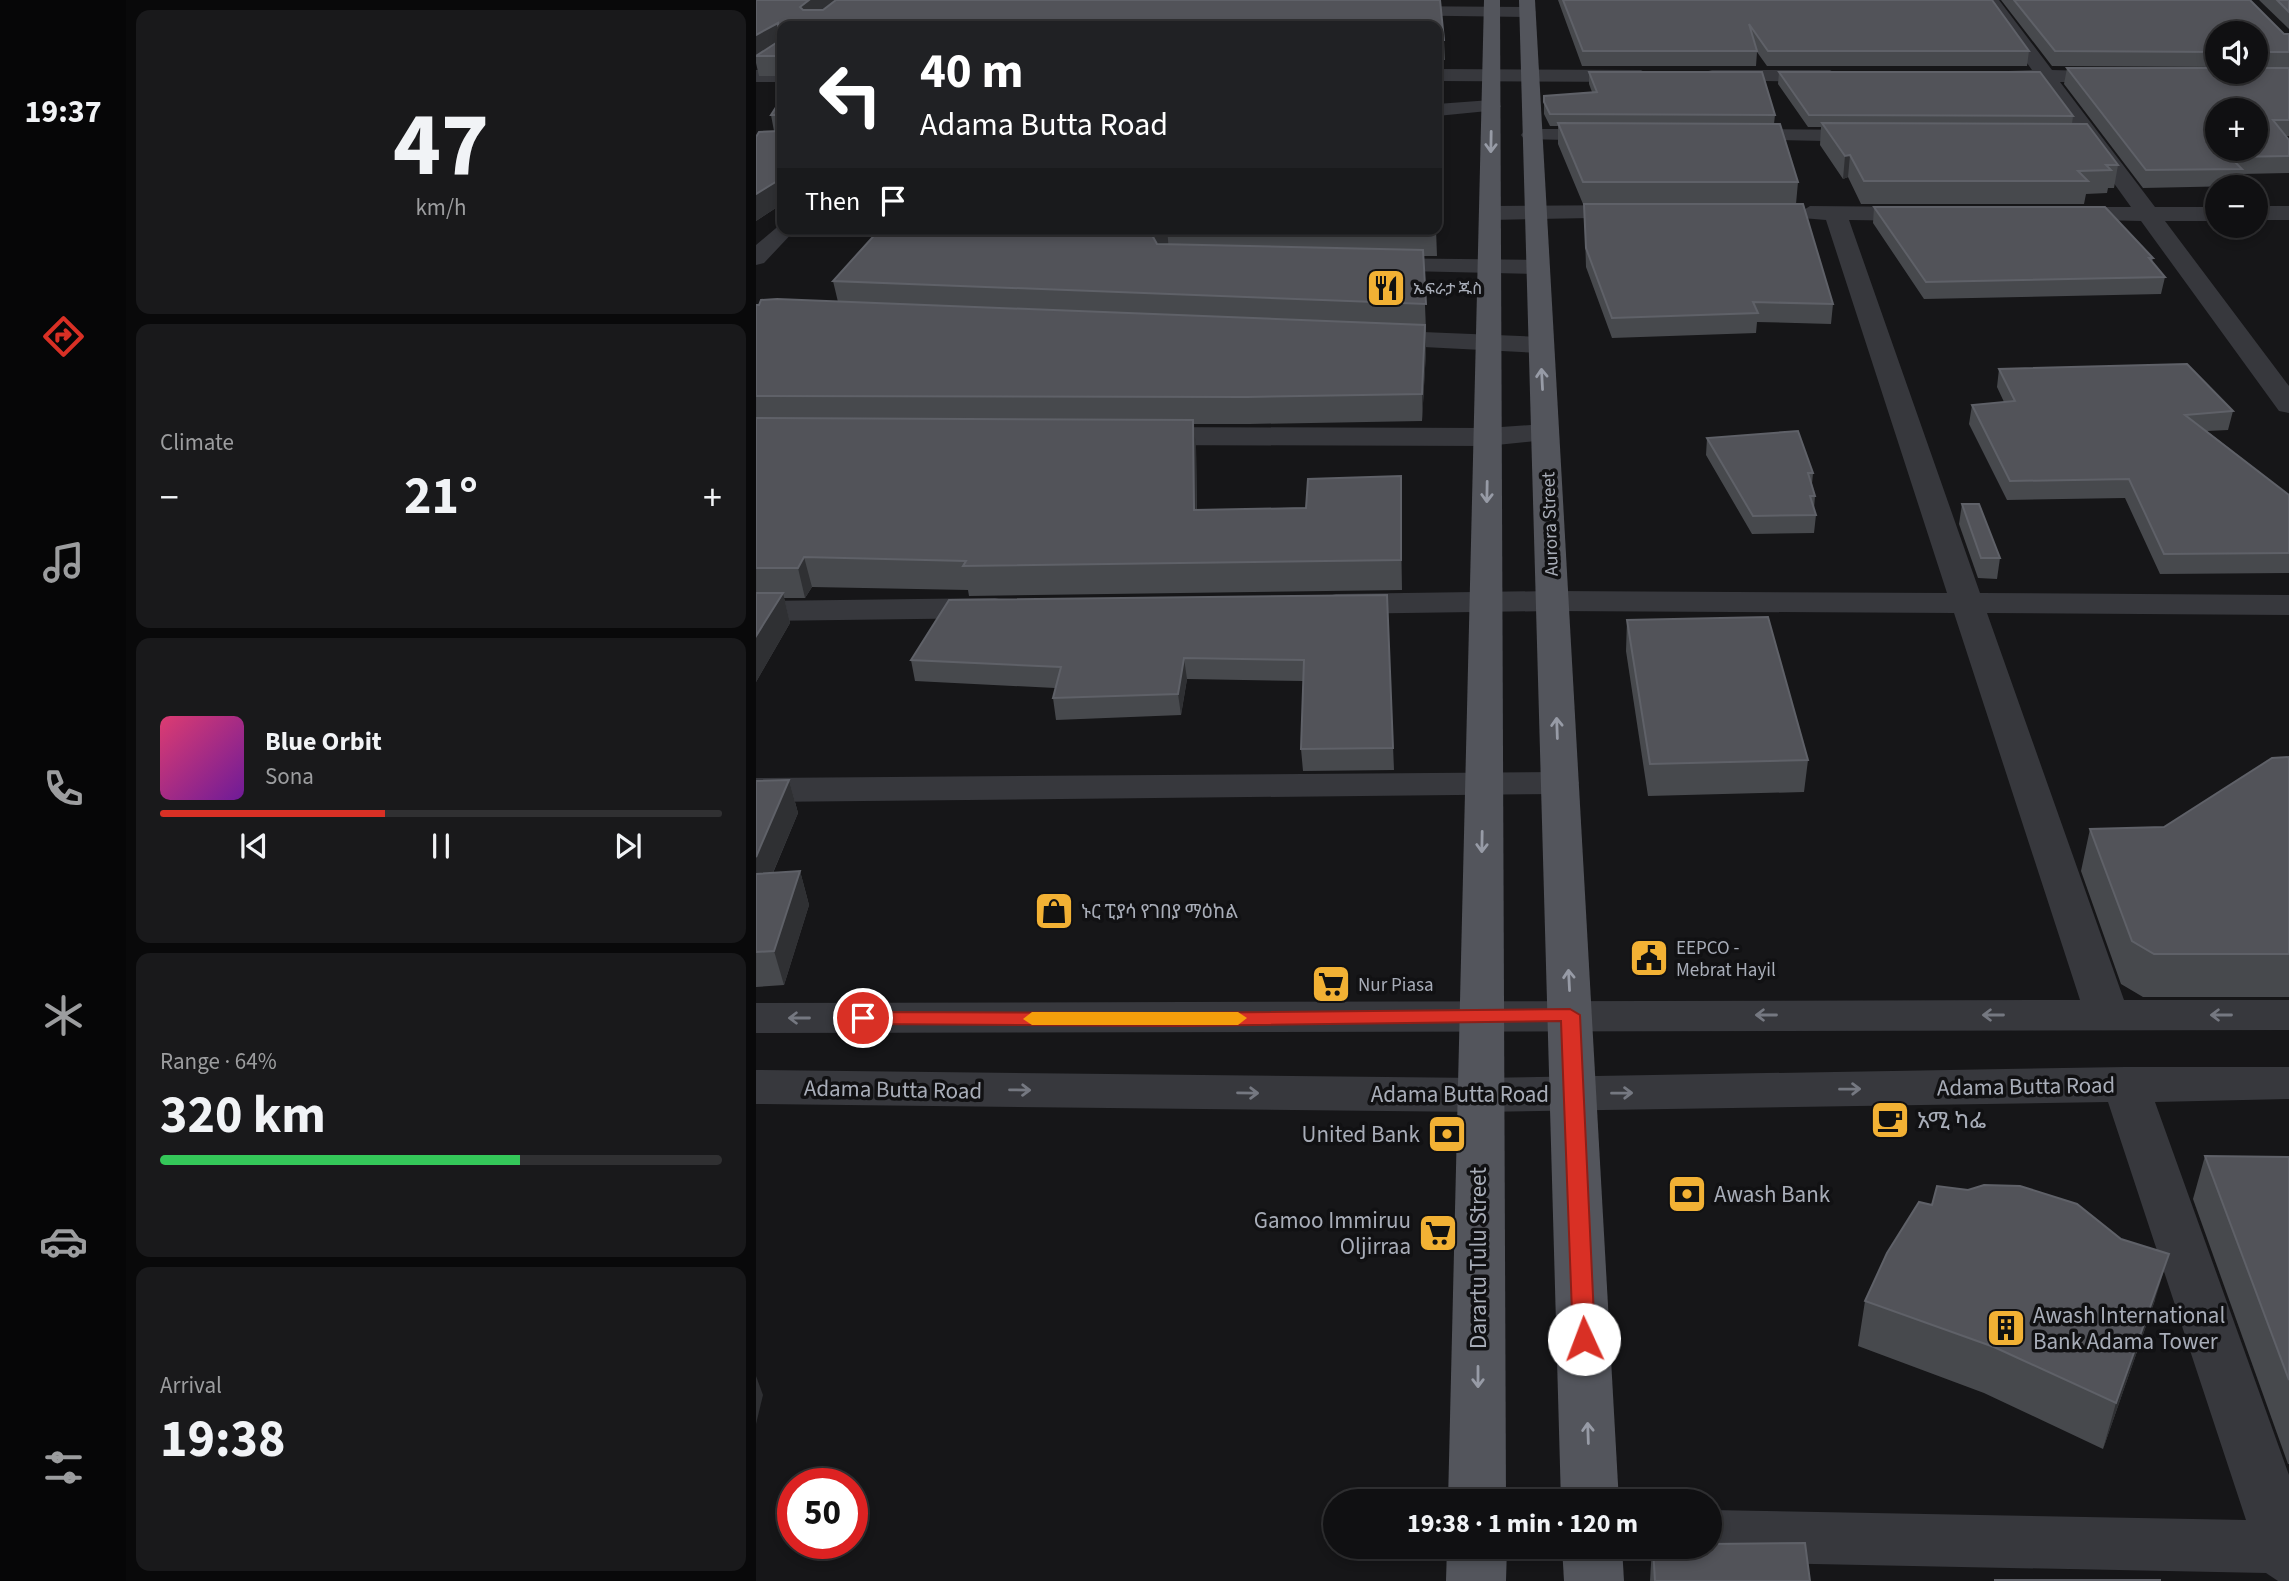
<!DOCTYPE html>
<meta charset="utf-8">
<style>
body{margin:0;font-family:"Source Sans 3","Noto Sans Ethiopic",sans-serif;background:#19191b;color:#f1f3f6;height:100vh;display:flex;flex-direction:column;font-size:26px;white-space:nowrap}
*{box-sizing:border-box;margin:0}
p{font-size:23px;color:#9c9d9f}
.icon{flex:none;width:38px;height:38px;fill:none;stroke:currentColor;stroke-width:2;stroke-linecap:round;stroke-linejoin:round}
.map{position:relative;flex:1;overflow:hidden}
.drawer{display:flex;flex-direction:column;gap:10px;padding:10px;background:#09090a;width:630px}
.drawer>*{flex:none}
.top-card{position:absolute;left:21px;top:21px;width:665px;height:214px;border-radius:14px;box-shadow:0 4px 10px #0003,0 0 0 2px #303032;background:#202124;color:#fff;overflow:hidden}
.fabs{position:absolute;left:1449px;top:21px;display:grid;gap:14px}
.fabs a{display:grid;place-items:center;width:63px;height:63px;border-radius:50%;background:#101012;box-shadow:0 4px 10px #0003,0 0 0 2px #303032;font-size:35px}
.speed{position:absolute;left:21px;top:1468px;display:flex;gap:14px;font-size:35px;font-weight:700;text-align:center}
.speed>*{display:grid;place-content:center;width:91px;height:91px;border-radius:50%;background:#101012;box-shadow:0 4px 10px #0003,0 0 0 2px #303032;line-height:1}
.speed .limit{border:10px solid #d22;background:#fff;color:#111}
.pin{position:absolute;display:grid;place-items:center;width:60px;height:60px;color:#fff;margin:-30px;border:4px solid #fff;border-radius:50%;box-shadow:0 2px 7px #0007}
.me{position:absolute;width:77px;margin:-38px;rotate:358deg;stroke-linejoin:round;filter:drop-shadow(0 0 5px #0008)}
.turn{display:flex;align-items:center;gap:24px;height:147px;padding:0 28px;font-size:32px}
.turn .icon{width:91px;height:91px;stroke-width:2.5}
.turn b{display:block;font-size:49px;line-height:60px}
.then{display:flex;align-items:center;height:66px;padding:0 28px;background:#0003;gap:14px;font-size:26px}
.big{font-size:52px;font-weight:700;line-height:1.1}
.drawer .widget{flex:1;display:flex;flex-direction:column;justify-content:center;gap:10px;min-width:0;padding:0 24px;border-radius:14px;background:#19191b}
.drawer .dial{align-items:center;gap:0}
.dial b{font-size:91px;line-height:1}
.song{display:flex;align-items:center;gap:21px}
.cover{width:84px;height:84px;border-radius:10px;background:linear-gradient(135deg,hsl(340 70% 55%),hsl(280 70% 35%))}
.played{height:7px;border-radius:4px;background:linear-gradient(90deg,#d93025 40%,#303032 40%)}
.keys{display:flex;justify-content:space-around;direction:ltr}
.heat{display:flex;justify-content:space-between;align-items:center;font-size:38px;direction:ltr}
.charge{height:10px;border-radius:5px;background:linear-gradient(90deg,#34c759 64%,#303032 0)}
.trip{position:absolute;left:567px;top:1489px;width:399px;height:70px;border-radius:35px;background:#101012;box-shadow:0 4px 10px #0003,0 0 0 2px #303032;font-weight:700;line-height:70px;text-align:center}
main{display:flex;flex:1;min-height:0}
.menu{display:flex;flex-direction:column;width:126px;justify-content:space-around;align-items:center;background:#060607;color:#9c9d9f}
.menu .icon{width:49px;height:49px}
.menu .on{color:#d93025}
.menu b{font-size:32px;color:#f1f3f6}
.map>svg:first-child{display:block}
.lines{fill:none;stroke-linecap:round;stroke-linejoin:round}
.minor{fill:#37383d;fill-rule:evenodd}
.major{fill:#53555c;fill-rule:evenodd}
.wall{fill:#47494d}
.shaded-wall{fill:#2f3033}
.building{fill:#525359;stroke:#5f6168;stroke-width:2;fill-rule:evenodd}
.oneway{stroke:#979ba6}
.oneway2{stroke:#757881}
.route{fill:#d93025;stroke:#8d1f18;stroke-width:2}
.slow{fill:#f59e0b}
.labels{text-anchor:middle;stroke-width:7;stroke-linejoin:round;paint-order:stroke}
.far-poi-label{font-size:16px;fill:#a8adb8;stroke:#111113;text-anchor:start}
.street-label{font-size:19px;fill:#a8adb8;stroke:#111113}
.poi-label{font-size:19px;fill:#a8adb8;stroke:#111113;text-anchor:start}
.near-street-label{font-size:23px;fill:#a8adb8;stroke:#111113}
.near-poi-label{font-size:23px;fill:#a8adb8;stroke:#111113;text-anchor:start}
</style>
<main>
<nav class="menu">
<b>19:37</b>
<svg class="icon on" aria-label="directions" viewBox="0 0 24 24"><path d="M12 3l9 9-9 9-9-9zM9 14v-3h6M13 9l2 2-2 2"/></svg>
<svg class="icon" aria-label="music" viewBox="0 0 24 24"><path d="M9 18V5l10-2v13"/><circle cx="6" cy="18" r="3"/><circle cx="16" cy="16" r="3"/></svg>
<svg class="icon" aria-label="phone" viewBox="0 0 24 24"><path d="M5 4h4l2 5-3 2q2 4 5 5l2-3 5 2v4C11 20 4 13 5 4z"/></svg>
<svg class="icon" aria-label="climate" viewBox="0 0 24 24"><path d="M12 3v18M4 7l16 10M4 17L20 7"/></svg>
<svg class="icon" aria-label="car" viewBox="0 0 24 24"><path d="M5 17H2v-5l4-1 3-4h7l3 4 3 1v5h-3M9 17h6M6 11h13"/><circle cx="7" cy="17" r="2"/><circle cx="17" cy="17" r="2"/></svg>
<svg class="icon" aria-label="filters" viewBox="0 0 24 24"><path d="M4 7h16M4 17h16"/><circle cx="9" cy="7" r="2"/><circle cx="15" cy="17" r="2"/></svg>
</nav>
<section class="drawer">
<div class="widget dial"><b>47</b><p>km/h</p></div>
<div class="widget"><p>Climate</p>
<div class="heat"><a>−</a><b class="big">21°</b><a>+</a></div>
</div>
<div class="widget">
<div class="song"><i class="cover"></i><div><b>Blue Orbit</b><p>Sona</p></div></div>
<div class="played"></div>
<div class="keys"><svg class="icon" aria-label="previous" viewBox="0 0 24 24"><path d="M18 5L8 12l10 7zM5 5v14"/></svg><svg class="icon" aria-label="pause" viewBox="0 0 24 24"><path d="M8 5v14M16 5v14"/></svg><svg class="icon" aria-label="next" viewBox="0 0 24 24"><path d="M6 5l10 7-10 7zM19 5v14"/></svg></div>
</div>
<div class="widget"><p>Range · 64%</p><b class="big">320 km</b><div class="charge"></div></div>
<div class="widget"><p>Arrival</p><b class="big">19:38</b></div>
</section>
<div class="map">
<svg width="1533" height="1581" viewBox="0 0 1533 1581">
<rect width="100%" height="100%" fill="#161618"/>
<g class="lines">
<!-- minor -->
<g class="minor">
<polygon points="1226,0 1243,0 1296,70 1368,72 1371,76 1368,80 1361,82 1304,82 1399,207 1461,207 1461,221 1409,221 1533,386 1533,413 1523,411 1385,221 1294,219 1291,214 1302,207 1375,207 1285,82 1229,80 1226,76 1229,72 1276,70"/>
<polygon points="632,6 771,7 780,12 771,17 626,15 623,11 626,7"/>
<polygon points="681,69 885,70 895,76 885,82 681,81"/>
<rect x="0" y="70" width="26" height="12"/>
<polygon points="956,70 1074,70 1084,76 1074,82 949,80 946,76 949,72"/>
<polygon points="735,100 745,106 742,110 681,116 681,104"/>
<polygon points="775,129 854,129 864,135 854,141 768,139 765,135 768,131"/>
<polygon points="977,129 1116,130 1126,136 1116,142 970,139 967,135 970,131"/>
<polygon points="882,205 893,212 890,217 734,220 723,213 734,206"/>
<polygon points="1054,206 1169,207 1180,214 1169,221 1093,220 1224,593 1533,595 1533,615 1231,613 1368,1000 1533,1000 1533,1030 0,1033 0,1003 1324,1000 1198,613 796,611 580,614 568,611 563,604 568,597 580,594 796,591 1191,593 1070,220 1046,218 1043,213"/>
<rect x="1500" y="206" width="33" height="14"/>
<polygon points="26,223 26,229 40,229 8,263 0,265 0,245"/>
<polygon points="615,258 781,260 790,262 793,267 790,272 781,274 606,270 603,265 606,260"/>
<polygon points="618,330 785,337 794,339 798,345 794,351 785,353 609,344 605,338 609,332"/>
<polygon points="789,424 799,427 803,433 799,439 731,446 385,445 375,442 371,436 375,430 385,427 731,428"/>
<polygon points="239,598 251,601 256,608 251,615 239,618 0,621 0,601"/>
<polygon points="804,772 818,775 823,783 818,791 804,794 0,802 0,778"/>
<polygon points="1369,1067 1533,1067 1533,1099 1399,1102 1533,1475 1533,1581 1522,1581 1510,1573 954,1562 933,1555 930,1547 954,1547 954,1510 1490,1520 1352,1102 723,1112 0,1104 0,1070 723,1078"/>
</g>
<!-- major -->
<g class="major">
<polygon points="728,0 744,0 750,1502 692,1502"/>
<polygon points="763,0 779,0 863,1502 805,1502"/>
<polygon points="691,1547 751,1547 750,1581 690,1581"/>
<polygon points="806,1547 866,1547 868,1581 808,1581"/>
</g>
</g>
<!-- wall -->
<g class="wall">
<polygon points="0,0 684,0 688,40 689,60 681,60 681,26 26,26 26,76 3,76 0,63"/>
<polygon points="802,0 1236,0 1273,51 1271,66 1011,66 1001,52 1000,66 826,66"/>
<polygon points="1245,0 1494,0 1528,34 1533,34 1533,67 1500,67 1500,33 1461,33 1461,67 1296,66"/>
<polygon points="1503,0 1533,0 1533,29"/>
<polygon points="1311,68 1533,68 1533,136 1530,136 1533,140 1533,173 1485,174 1482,186 1387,188 1308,84"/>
<polygon points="833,72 1019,115 1018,124 1042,182 1040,204 827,204 802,144 802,126 794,126 788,114 788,96 836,92 833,84"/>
<polygon points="1023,72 1317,116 1316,124 1362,165 1358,188 1352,188 1351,193 1330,194 1328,204 1105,204 1092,177 1087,179 1064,145 1065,127 1052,127 1022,84"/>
<polygon points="26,98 26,204 0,221 0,137 18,131 15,115"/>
<polygon points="828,204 1077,304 1075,324 1001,322 1000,333 856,338 830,267"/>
<polygon points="1118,207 1397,258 1396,262 1409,277 1405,294 1168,299 1117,223"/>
<polygon points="124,229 680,229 681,256 667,256 670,330 670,351 666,421 493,424 437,424 440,447 441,510 646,505 646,590 213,596 212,590 56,587 49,598 28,598 34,623 0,682 0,305 82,302 77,281"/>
<polygon points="1243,369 1477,411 1472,430 1451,431 1533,495 1533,573 1404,574 1369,498 1251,500 1213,424 1216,405 1248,402 1241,387"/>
<polygon points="951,438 1057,473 1056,484 1059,496 1058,509 1060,515 1058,533 996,534 950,455"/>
<polygon points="1206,504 1244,558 1241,579 1222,578 1203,524"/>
<polygon points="631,595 638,770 547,771 545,749 547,681 431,679 425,715 300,720 297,698 299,688 159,681 155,660"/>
<polygon points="871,620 1052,760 1048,792 892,796 870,651"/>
<polygon points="1533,757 1533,997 1387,997 1365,984 1325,871 1334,829 1408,827"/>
<polygon points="33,780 42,813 17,873 44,871 53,905 28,985 0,987 0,781"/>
<polygon points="1449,1156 1533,1157 1533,1464 1532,1464 1437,1199"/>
<polygon points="1399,1300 1347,1449 1228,1393 1102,1346 1109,1301"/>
<polygon points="896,1547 1054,1581 894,1581"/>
</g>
<!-- shaded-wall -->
<g class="shaded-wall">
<polygon points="53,0 82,0 48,26 44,7"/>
<polygon points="22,23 26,43 0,56 0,35"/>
<polygon points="1094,155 1092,177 1087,179 1089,156"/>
<polygon points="26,178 26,204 0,221 0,194"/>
<polygon points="401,229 411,229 413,251 403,253 396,235"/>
<polygon points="669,325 670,351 666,421 666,394"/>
<polygon points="437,420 440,447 441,540 438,510"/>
<polygon points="645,476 646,505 646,590 645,560"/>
<polygon points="48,557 56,587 49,598 42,568"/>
<polygon points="27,593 34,623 0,682 0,636"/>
<polygon points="428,658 431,679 425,715 422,694"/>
<polygon points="33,780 42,813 2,908 0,900 0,857"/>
<polygon points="44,871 53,905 28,985 18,951"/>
<polygon points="1413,1254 1399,1300 1347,1449 1360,1403"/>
<polygon points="0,1376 7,1395 0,1424"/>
</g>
<!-- building -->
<g class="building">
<polygon points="0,0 53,0 44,7 47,10 67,10 80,0 684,0 688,40 681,40 681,26 26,26 26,56 0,56 23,41 22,23 0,35"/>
<polygon points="807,0 1236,0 1273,51 1012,51 993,24 1001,51 827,51"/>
<polygon points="1258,0 1494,0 1528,34 1533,34 1533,52 1500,52 1500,33 1461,33 1461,52 1299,51"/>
<polygon points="1521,0 1533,0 1533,12"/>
<path d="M1311 68H1461V72H1500V68H1533V120H1517L1533 140V156L1474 157 1486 169 1390 170ZM1461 110H1500V149H1461Z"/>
<polygon points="833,72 1006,72 1019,115 794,114 788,102 788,96 841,92"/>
<polygon points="1023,72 1284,72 1317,116 1053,115"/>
<polygon points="26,98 26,178 0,194 0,137 3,132 23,131 23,115 15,115"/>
<polygon points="802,123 1024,124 1042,182 827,182"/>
<polygon points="1066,123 1331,124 1362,165 1350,165 1355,170 1322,171 1332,181 1108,181 1094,155 1089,156"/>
<polygon points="828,204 1047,204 1077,304 997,302 1002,313 856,318 830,248"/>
<polygon points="1118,207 1349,207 1397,258 1393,258 1409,277 1170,282"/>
<polygon points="124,229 401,229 396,235 401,244 667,250 670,304 77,281"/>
<polygon points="533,229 680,229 680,232"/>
<polygon points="21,299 669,325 666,394 491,397 0,396 0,305 3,305 5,300"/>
<polygon points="1431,364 1477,411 1429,415 1533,495 1533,553 1408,554 1373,479 1254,481 1216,405 1259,401 1243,369"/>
<polygon points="0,418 437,420 438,510 550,508 552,479 645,476 645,560 207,566 210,561 48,557 42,568 0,568"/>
<polygon points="1042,431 1057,473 1052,473 1059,496 1054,496 1060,515 997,516 951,438"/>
<polygon points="1206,504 1223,504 1244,558 1225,558"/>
<polygon points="0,593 27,593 0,636"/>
<polygon points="631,595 637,748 545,749 548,660 428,658 422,694 297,698 305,667 155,660 193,600"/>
<polygon points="1012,617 1052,760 894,764 871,620"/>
<polygon points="1533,757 1533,954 1398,954 1376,941 1334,829 1408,827 1516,758"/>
<polygon points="33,780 0,857 0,781"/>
<polygon points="44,871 18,951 0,952 0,874"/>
<polygon points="1449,1156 1533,1157 1533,1380"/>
<polygon points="1228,1185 1264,1186 1321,1204 1365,1239 1413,1254 1360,1403 1238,1347 1109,1301 1131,1253 1163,1202 1176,1205 1181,1186 1212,1190"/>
<polygon points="1049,1543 1054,1581 899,1581 897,1547 954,1547 954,1544"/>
<rect x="1239" y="1580" width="165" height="1"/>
</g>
<!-- one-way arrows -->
<defs><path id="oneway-shaft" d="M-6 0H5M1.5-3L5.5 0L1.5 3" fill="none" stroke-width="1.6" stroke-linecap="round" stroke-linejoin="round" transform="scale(1.75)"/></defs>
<g class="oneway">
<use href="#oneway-shaft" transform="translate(735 142) rotate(91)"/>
<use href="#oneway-shaft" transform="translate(786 379) rotate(-93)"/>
<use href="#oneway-shaft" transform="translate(731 492) rotate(91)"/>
<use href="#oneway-shaft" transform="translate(801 728) rotate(-92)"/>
<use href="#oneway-shaft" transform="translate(726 842) rotate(91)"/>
<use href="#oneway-shaft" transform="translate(813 980) rotate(-93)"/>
<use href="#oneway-shaft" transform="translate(722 1377) rotate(90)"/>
<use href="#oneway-shaft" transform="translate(832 1433) rotate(-92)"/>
</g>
<g class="oneway2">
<use href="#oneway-shaft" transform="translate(1010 1015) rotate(180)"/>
<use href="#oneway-shaft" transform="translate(1237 1015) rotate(180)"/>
<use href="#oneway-shaft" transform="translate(1465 1015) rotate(180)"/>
<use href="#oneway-shaft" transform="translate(43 1018) rotate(-180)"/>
<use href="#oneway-shaft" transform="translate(1094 1089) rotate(-1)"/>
<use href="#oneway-shaft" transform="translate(264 1090) rotate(1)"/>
<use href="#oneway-shaft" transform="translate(492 1093) rotate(1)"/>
<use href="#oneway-shaft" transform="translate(866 1093) rotate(-1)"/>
</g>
<!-- route -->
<polygon class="route" points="814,1009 824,1015 839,1339 835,1345 828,1348 820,1345 817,1339 805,1021 427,1026 107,1024 98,1018 107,1012 427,1013"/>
<!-- slow -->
<polygon class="slow" points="276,1012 482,1012 491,1018 482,1025 276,1025 267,1019"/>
<!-- icons -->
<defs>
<g id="restaurant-square" transform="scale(2.0125)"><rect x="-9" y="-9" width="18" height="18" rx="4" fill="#f2b134" stroke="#111113"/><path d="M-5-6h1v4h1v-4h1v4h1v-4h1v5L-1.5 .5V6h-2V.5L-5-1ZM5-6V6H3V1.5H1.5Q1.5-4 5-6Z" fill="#111"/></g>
<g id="shop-square" transform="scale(2.0125)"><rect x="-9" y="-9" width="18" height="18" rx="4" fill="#f2b134" stroke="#111113"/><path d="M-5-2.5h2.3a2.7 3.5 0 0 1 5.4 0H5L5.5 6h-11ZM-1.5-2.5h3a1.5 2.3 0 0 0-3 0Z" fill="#111"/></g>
<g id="civic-square" transform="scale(2.0125)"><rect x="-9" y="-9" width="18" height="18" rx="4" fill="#f2b134" stroke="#111113"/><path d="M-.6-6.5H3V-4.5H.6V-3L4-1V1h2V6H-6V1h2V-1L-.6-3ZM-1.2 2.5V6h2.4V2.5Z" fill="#111"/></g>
<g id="supermarket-square" transform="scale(2.0125)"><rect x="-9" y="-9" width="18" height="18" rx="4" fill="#f2b134" stroke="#111113"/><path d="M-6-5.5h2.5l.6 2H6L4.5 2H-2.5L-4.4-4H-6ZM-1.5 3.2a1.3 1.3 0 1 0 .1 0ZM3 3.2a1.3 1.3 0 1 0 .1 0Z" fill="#111"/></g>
<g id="cafe-square" transform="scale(2.0125)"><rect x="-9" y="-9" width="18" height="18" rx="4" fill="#f2b134" stroke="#111113"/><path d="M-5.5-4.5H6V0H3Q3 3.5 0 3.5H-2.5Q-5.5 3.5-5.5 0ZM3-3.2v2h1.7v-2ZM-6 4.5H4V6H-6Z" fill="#111"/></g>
<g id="bank-square" transform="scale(2.0125)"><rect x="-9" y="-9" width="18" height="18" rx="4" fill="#f2b134" stroke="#111113"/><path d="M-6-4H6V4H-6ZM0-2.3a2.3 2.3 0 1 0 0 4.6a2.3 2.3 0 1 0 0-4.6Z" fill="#111"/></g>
<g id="building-square" transform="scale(2.0125)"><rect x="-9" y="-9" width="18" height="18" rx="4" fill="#f2b134" stroke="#111113"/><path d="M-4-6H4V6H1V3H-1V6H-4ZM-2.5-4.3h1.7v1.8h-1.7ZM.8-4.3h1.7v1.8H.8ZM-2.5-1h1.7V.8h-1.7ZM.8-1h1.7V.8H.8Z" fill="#111"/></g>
</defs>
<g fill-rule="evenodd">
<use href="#restaurant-square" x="630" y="288"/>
<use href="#shop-square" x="298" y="911"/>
<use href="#civic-square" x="893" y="958"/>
<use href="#supermarket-square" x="575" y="984"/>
<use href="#cafe-square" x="1134" y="1120"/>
<use href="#bank-square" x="691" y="1134"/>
<use href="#bank-square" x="931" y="1194"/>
<use href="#supermarket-square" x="682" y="1233"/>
<use href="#building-square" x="1250" y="1328"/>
</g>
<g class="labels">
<!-- far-poi labels -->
<g class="far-poi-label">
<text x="657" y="294">ኤፍራታ ጁስ</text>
</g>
<!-- street labels -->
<g class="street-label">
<text transform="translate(793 524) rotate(-92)" y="7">Aurora Street</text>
</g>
<!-- poi labels -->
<g class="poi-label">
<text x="325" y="918">ኑር ፒያሳ የገበያ ማዕከል</text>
<text x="920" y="954">EEPCO -<tspan x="920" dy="22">Mebrat Hayil</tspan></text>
<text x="602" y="991">Nur Piasa</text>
</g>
<!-- near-street labels -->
<g class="near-street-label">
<text transform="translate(1270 1086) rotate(-1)" y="8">Adama Butta Road</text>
<text transform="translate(137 1089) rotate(1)" y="8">Adama Butta Road</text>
<text x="704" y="1102">Adama Butta Road</text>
<text transform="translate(722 1258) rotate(-90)" y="8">Darartu Tulu Street</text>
</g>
<!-- near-poi labels -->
<g class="near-poi-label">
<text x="1161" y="1128">አሚ ካፌ</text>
<text x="664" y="1142" text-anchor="end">United Bank</text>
<text x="958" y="1202">Awash Bank</text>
<text x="655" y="1228" text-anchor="end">Gamoo Immiruu<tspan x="655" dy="26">Oljirraa</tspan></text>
<text x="1277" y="1323">Awash International<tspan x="1277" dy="26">Bank Adama Tower</tspan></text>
</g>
</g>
</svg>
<div class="fabs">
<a><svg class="icon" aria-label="sound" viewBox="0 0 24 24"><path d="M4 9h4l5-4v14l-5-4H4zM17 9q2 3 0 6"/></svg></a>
<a>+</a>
<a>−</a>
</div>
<div class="speed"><div class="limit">50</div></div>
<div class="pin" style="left:107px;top:1018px;background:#d93025"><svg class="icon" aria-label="arrive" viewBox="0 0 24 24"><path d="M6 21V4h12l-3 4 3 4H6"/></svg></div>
<svg class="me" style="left:828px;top:1339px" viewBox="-20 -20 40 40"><circle r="19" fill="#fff"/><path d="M0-13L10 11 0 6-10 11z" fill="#d93025"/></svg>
<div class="trip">19:38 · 1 min · 120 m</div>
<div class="top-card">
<div class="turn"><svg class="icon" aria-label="left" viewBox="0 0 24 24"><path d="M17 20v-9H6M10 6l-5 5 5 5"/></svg><div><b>40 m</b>Adama Butta Road</div></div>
<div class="then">Then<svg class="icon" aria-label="arrive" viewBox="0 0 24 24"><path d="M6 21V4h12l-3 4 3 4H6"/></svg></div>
</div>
</div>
</main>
